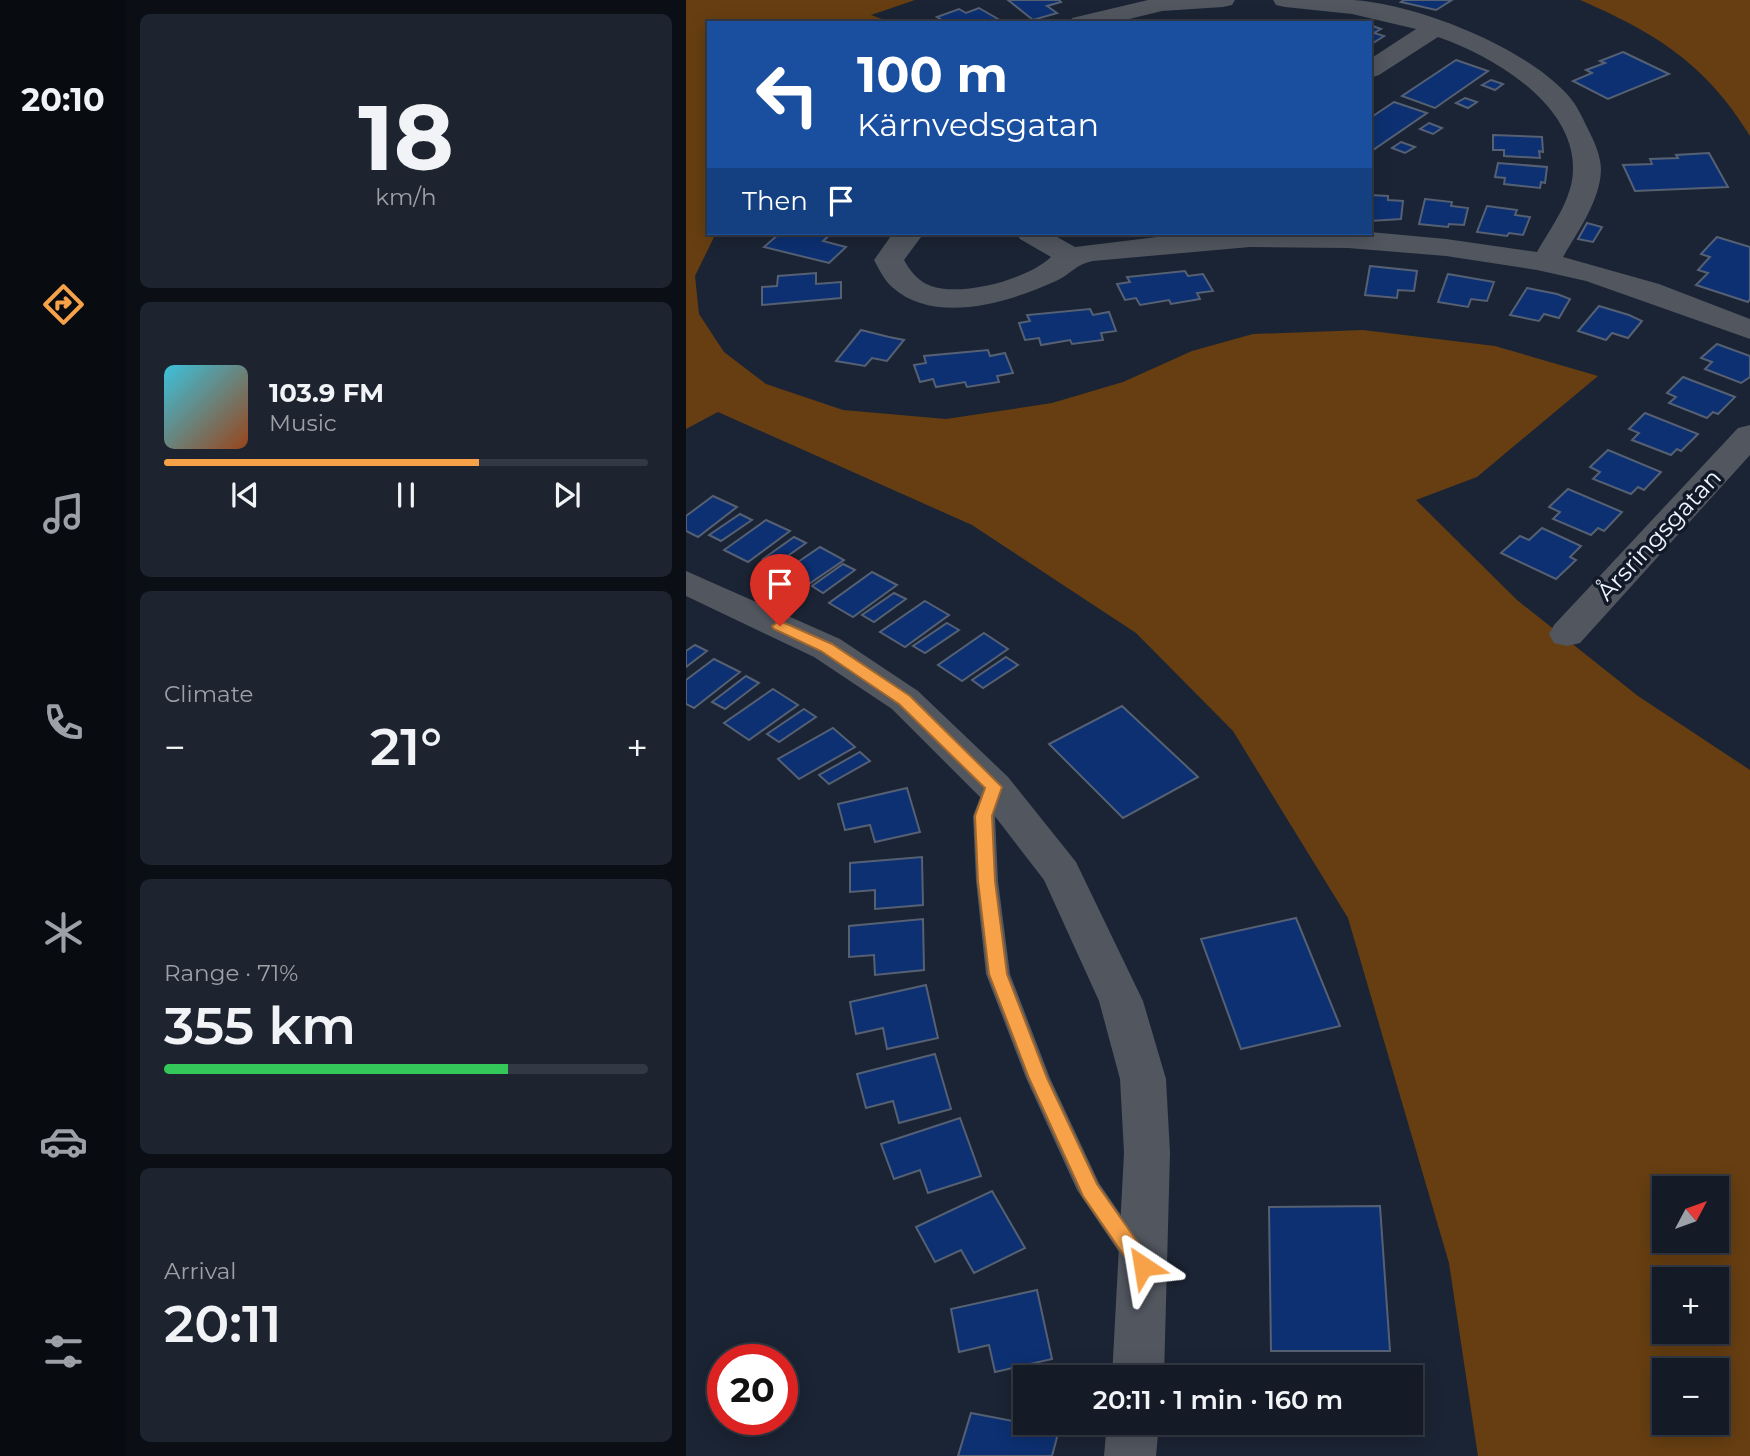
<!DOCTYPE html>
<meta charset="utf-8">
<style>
body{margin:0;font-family:Montserrat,sans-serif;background:#1d242f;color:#f1f3f6;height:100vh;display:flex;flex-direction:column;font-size:26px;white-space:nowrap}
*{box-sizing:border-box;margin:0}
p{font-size:23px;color:#9da1a7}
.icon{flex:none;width:38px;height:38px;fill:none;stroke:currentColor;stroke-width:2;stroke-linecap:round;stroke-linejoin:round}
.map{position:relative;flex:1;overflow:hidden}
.drawer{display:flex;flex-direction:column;gap:14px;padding:14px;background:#0b0f15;width:560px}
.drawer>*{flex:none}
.guide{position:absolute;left:21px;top:21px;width:665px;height:214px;border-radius:0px;box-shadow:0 4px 18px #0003,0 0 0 2px #333944;background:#1a4fa0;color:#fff;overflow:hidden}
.needle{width:46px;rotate:49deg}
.fabs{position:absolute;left:966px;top:1176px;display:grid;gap:14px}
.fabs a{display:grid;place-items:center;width:77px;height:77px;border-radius:0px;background:#141b27;box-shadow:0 4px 18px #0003,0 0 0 2px #333944;font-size:35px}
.speed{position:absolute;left:21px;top:1344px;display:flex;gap:14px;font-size:35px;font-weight:700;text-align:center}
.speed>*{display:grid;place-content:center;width:91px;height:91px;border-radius:50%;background:#141b27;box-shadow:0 4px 18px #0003,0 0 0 2px #333944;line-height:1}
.speed .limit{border:10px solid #d22;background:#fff;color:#111}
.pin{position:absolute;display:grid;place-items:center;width:60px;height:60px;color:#fff;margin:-72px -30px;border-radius:50% 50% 50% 0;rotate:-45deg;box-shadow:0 0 7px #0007}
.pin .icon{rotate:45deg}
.me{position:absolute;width:77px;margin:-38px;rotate:327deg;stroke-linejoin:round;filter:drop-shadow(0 0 5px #0008)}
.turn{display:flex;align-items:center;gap:24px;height:147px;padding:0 35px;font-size:32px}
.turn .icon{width:91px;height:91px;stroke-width:2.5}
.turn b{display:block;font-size:49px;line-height:60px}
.then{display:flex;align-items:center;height:66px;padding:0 35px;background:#0003;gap:14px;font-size:26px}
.big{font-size:52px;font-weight:600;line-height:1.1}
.drawer .card{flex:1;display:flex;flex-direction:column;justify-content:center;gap:10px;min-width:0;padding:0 24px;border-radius:10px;background:#1d242f}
.drawer .dial{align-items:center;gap:0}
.dial b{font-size:91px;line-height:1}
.song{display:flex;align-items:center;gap:21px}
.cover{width:84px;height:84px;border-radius:10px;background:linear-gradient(135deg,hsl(190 70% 55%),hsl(20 70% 35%))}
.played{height:7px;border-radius:4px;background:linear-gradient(90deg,#f7a248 65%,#333944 65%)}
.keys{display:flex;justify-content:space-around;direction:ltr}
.heat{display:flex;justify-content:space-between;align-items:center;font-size:38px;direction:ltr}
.charge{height:10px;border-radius:5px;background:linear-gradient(90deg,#34c759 71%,#333944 0)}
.trip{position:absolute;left:327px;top:1365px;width:410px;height:70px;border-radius:0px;background:#141b27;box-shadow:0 4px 18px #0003,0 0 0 2px #333944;font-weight:600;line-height:70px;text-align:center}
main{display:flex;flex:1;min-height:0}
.dock{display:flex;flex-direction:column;width:126px;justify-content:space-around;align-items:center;background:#080b10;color:#9da1a7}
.dock .icon{width:49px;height:49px}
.dock .active{color:#f7a248}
.dock b{font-size:32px;color:#f1f3f6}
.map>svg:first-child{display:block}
.green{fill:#663e11;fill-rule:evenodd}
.building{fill:#0d3072;stroke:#556073;stroke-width:2}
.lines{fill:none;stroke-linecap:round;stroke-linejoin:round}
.lane{fill:#51565f;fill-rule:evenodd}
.street{fill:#51565f;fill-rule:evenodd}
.route{fill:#f7a248;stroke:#a1692f;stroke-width:2}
.labels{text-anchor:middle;stroke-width:7;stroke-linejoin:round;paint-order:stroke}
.street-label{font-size:24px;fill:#eff4fd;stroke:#121a2a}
</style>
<main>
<nav class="dock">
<b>20:10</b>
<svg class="icon active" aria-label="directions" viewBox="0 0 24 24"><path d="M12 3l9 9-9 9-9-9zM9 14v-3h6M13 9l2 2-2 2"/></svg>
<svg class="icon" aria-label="music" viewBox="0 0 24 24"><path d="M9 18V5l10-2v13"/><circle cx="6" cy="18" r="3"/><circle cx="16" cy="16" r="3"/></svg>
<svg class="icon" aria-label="phone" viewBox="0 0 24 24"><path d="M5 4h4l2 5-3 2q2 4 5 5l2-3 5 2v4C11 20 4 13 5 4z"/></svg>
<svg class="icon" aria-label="climate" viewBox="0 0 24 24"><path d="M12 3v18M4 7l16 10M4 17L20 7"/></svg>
<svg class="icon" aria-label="car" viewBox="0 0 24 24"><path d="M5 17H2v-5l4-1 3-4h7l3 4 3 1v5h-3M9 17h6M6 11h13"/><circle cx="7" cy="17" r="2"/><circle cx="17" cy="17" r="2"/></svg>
<svg class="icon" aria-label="filters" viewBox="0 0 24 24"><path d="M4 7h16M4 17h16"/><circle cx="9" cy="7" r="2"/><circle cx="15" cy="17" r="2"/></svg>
</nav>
<section class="drawer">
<div class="card dial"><b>18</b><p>km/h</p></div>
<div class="card">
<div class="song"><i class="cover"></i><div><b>103.9 FM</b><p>Music</p></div></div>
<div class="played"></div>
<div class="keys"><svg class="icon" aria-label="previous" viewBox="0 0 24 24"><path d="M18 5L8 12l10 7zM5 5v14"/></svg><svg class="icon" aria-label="pause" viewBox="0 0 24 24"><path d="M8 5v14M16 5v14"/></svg><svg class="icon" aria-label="next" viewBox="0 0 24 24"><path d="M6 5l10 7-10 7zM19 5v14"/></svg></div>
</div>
<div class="card"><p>Climate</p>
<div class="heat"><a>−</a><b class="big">21°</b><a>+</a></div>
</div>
<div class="card"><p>Range · 71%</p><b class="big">355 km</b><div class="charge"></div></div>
<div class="card"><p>Arrival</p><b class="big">20:11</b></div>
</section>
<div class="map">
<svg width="1064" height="1456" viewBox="0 0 1064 1456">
<rect width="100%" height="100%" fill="#1b2434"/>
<!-- green -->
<g class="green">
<path d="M0 0H229L185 15 207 23H23V233H30L9 276 13 314 38 352 80 384 157 410 260 419 366 403 437 382 506 351 567 334 677 330 809 346 912 376 791 477 730 500 831 600 952 696 1064 770V1456H792L763 1263 662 918 547 731 450 633 286 525 32 412 0 429ZM978 1188H1031V1241H978ZM978 1279H1031V1332H978ZM978 1370H1031V1423H978Z"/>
<path d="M894 0H1064V136C1020 64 970 33 894 0Z"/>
</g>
<!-- building -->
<g class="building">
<polygon points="322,0 373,0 375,2 361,6 371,13 347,20"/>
<polygon points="718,0 766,0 750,10 715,2"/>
<polygon points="293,8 312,19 302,23 261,23 251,17 273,9 280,13"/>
<polygon points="684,25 695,29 688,33 698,36 684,45"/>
<polygon points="937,52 983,74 922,99 887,81 906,73 900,70 919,63 914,61"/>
<polygon points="770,60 802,71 749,108 716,96"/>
<polygon points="805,80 817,84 809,90 796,85"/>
<polygon points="779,98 791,102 782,108 770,103"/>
<polygon points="708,102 741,113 684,152 684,118"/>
<polygon points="743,123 756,128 747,134 734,129"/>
<polygon points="807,135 856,137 857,152 853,151 854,158 818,156 818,150 807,150"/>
<polygon points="715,142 729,147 719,153 706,148"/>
<polygon points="1023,153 1042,187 949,191 937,165 966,164 964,159 992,158 990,155"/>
<polygon points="812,163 861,167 859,183 855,182 854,188 818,184 819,178 809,177"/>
<polygon points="684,195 702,196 702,200 717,201 715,219 684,221"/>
<polygon points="739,199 766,202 765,206 782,208 778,225 763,224 762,227 733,224"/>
<polygon points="801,206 831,210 829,215 844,217 837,235 823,233 821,236 791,232"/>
<polygon points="901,223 916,227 907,242 892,239"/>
<polygon points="94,233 146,233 137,241 160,247 143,263 78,247"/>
<polygon points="1031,237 1064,247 1064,299 1062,302 1010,285 1022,273 1012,270 1024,257 1015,254"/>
<polygon points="684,266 731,271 728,291 712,290 711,298 679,295"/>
<polygon points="499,271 502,276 517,274 527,291 511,293 514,299 485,304 483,300 454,305 450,298 439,300 431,284 444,282 441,277"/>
<polygon points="130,273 130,284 155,282 155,298 76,305 76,287 91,286 92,276"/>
<polygon points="762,274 808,282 801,301 785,299 782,307 752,302"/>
<polygon points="841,288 871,294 884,299 873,318 858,314 853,321 824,315"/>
<polygon points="913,306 943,315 956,321 942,338 926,333 920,340 892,331"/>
<polygon points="404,309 407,315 423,312 430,331 415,333 417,340 386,344 384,340 355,345 353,338 339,340 333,323 344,321 341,315"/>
<polygon points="175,330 203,337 218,340 201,361 186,358 179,366 150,361"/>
<polygon points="1031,344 1064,356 1064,377 1055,383 1019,369 1026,362 1015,358"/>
<polygon points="302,350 304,356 319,353 327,373 311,376 313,382 281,387 279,382 250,387 247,379 234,382 228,365 240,363 238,356"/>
<polygon points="997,377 1049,397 1032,414 1027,412 1021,418 983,403 990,397 981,393"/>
<polygon points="959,413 1012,434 995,451 991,449 985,455 946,440 953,433 943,429"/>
<polygon points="922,450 975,472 958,490 952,487 945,494 907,479 914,472 904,467"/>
<polygon points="882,489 936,512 918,531 912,528 905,535 867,519 874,512 863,507"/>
<polygon points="27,496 51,507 12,537 0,531 0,516"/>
<polygon points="54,514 66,520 35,541 23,535"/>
<polygon points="80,520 104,531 62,562 38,550"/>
<polygon points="856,528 895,546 884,557 890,560 870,579 815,553 834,536 843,540"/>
<polygon points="108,537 120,543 89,565 77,559"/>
<polygon points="134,547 158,560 114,590 90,577"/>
<polygon points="157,564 169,570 137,593 126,586"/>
<polygon points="186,572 211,585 167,617 143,603"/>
<polygon points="208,593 220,599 188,622 176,615"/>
<polygon points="239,601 263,615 219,647 194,632"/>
<polygon points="261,623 273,630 239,653 227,646"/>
<polygon points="298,633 322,649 276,681 252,665"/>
<polygon points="9,645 21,651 0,667 0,651"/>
<polygon points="320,657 332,665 297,688 286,680"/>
<polygon points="28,659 54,672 8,708 0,704 0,680"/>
<polygon points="60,676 73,683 39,709 26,702"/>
<polygon points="87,689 112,705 63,740 38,723"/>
<polygon points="436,706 512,777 437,818 363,744"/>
<polygon points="118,709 130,717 93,742 81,734"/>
<polygon points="147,728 169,747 113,779 92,759"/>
<polygon points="174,752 184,761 143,784 133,775"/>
<polygon points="221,788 234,832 189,842 184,825 159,830 152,804"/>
<polygon points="236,857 237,905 189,909 189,890 164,892 164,863"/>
<polygon points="610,918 654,1026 555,1049 515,939"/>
<polygon points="237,919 238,970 189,975 188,955 163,957 163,926"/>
<polygon points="240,985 252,1038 201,1049 197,1028 170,1034 164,1002"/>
<polygon points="249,1054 265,1109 213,1123 207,1101 180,1108 171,1074"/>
<polygon points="274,1118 295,1176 242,1193 234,1170 208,1179 195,1144"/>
<polygon points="306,1191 339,1248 288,1273 275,1250 249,1262 230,1227"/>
<polygon points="694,1206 704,1351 585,1351 583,1207"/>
<polygon points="351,1290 366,1359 309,1372 303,1345 273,1352 265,1309"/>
<polygon points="285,1413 373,1430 366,1456 272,1456"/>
</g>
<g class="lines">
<!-- lane -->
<polygon class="lane" points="308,779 316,782 319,787 309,816 312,881 324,974 364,1078 413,1183 461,1253 457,1261 448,1265 439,1261 391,1190 340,1078 300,974 290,881 287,816 300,782"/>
<!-- street -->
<g class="street">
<polygon points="462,0 549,0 546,5 537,7 476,11 427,23 383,23 386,18"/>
<path d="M587 0C613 0 641 0 667 0 731 4 836 46 880 93 890 103 896 117 902 129 908 141 915 156 915 170 914 201 892 231 877 257L973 284 1064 319V339L900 281 851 270 760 256 662 248 564 247 407 261C390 264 384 275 370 281 324 302 249 326 206 287 198 280 193 269 188 260L207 233H238L218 260C224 271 232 281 245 286 276 297 342 279 365 257L334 239 330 233H364L389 247 504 233 684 232 760 239 851 252C865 227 887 199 887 169 888 103 805 55 752 37L693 75 684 78V59L730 29 666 14 599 7 590 5Z"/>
<polygon points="1064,425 1064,455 894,643 881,646 868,643 863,634 868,625 1052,428"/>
<polygon points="0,571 154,639 232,691 322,777 390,862 457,1001 480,1079 484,1153 478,1377 426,1377 438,1153 434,1079 413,1001 358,880 294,797 206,709 128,657 0,596"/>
<polygon points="421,1423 473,1423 470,1456 418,1456"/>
</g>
</g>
<!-- route -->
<polygon class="route" points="94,621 146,644 224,696 316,787 306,816 309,881 321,974 361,1078 411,1184 464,1260 467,1266 464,1273 457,1275 450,1273 397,1196 343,1078 303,974 292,881 289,816 299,788 213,704 135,651 88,629 86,626"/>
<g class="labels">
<!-- street labels -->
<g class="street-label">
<text transform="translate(973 535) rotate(-47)" y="8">Årsringsgatan</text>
</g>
</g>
</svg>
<div class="fabs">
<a><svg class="needle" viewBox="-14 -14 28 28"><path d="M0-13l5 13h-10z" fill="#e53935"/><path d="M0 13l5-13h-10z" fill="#9da1a7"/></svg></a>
<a>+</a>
<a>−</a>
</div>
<div class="speed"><div class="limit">20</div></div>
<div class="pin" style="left:94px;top:626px;background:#d93025"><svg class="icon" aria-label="arrive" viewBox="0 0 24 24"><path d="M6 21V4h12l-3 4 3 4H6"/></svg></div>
<svg class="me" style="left:457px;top:1266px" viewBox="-20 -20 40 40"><path d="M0-17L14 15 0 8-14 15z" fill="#f7a248" stroke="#fff" stroke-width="4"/></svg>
<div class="trip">20:11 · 1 min · 160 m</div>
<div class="guide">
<div class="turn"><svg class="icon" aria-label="left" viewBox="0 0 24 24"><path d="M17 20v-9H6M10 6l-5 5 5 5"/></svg><div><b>100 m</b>Kärnvedsgatan</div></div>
<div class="then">Then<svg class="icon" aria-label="arrive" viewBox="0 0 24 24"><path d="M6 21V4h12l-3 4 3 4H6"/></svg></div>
</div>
</div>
</main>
